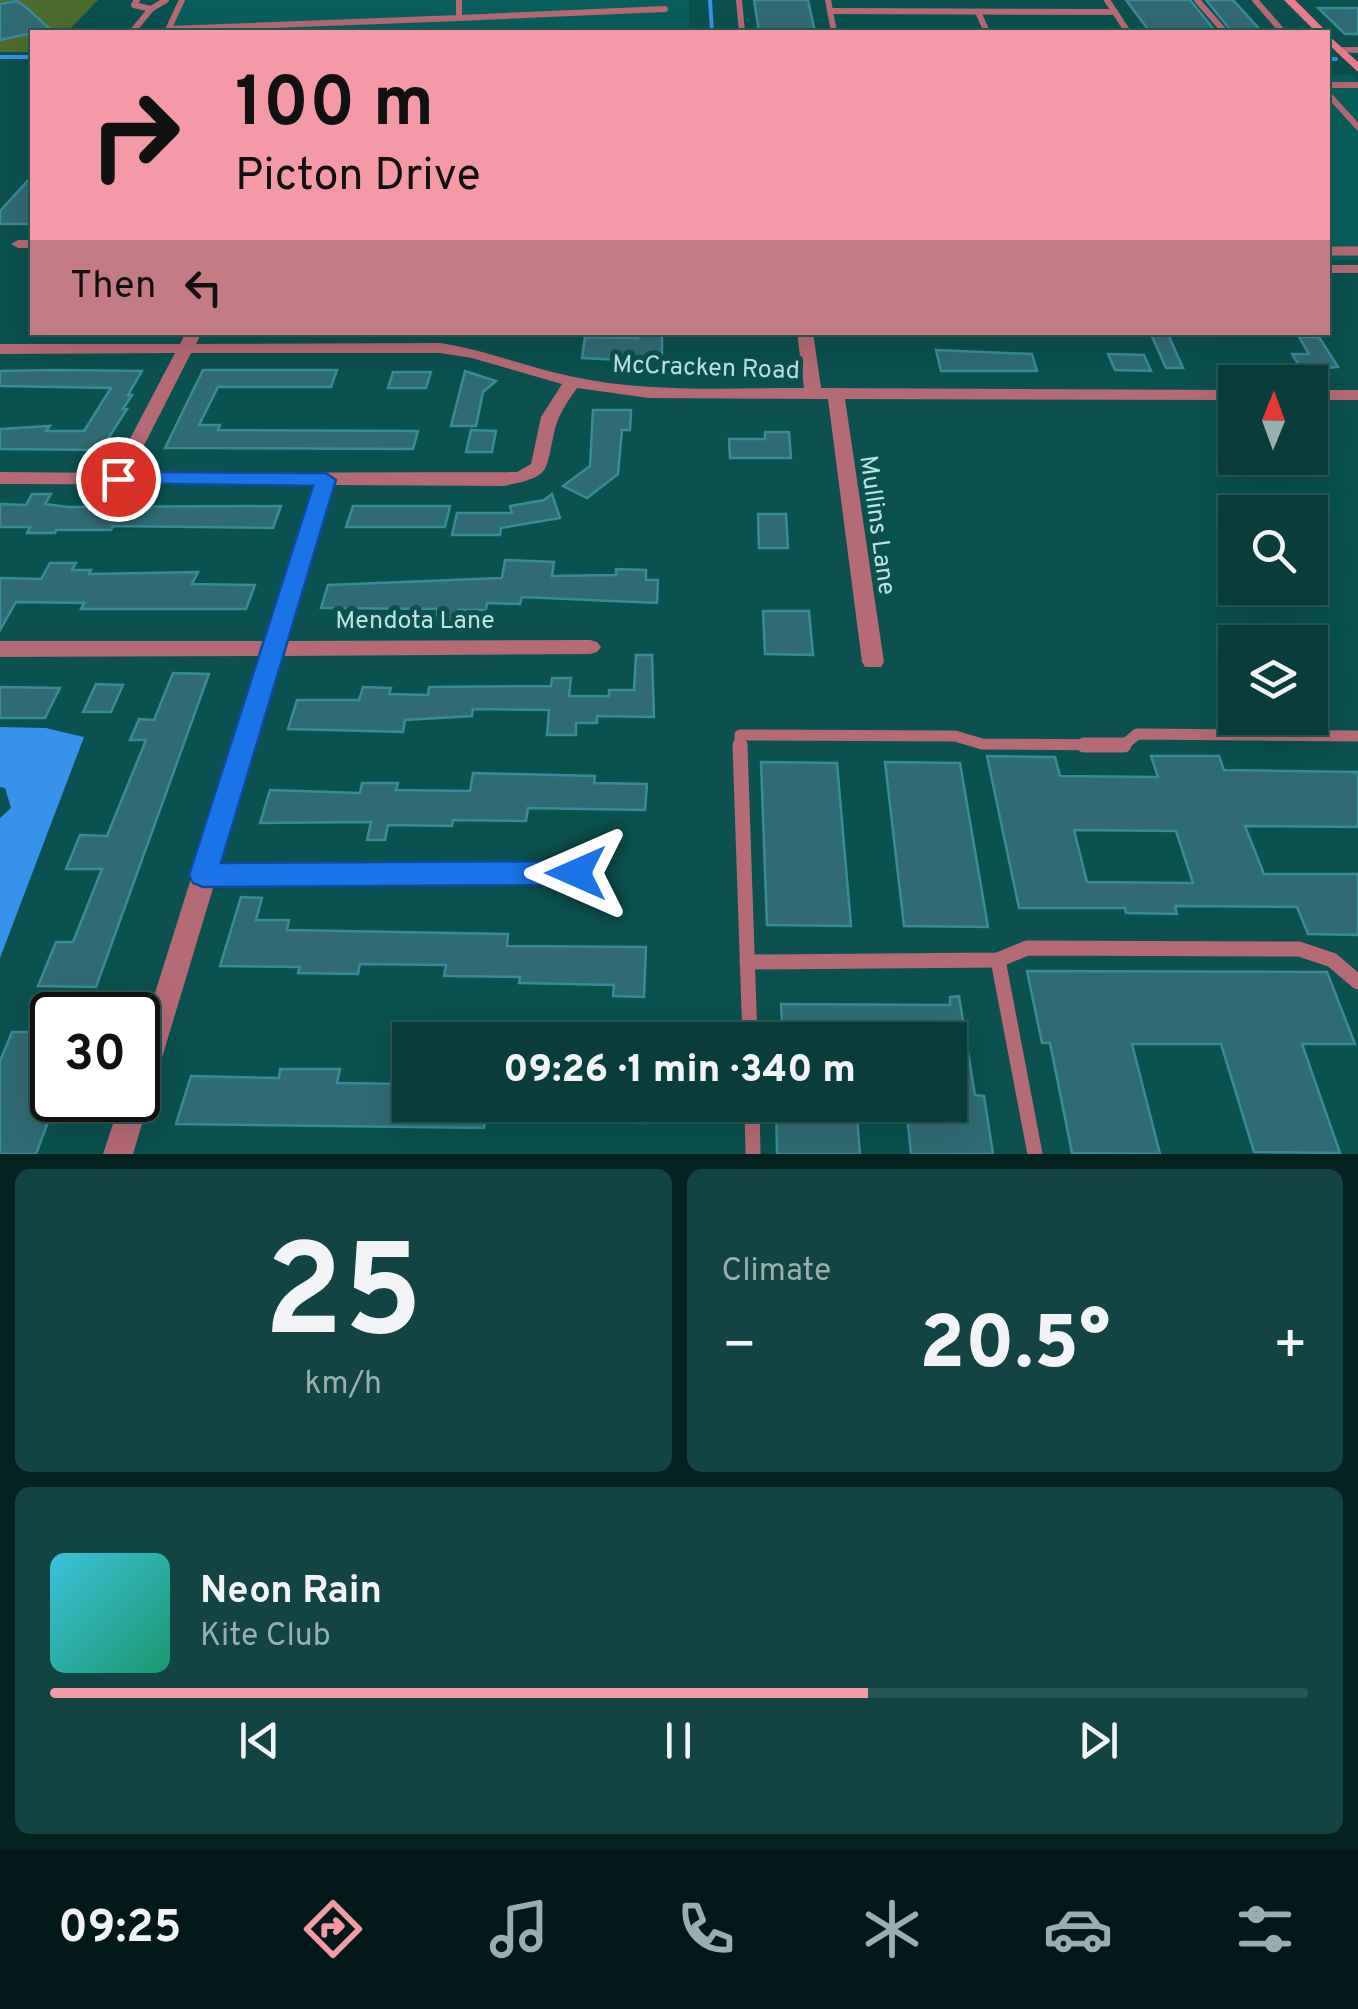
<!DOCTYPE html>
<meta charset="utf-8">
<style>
body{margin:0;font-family:Overpass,sans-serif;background:#114442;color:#f1f3f6;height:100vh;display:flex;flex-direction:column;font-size:38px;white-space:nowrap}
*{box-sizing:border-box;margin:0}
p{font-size:32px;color:#98aeaf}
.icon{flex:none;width:55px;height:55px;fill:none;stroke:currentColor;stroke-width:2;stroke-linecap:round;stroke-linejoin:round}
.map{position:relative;height:1154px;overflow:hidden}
.side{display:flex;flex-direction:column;gap:15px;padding:15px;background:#042220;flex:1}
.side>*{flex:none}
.hud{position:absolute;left:30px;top:30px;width:1300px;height:305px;border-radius:0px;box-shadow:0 10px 40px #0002,0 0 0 2px #295655;background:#f49aa6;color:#111;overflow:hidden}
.needle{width:65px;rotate:1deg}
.tools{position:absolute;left:1218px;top:365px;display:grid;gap:20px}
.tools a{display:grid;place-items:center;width:110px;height:110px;border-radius:0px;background:#083d3b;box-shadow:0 10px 40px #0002,0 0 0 2px #295655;font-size:50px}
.speed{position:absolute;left:30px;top:992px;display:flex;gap:20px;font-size:50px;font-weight:700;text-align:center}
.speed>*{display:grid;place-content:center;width:130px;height:130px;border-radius:50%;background:#083d3b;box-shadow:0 10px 40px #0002,0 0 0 2px #295655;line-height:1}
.speed .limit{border:5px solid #111;border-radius:15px;background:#fff;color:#111}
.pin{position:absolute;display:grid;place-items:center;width:85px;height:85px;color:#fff;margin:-42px;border:5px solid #fff;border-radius:50%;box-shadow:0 2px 10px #0007}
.me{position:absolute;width:110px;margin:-55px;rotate:270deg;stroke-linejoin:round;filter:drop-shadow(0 0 8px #0008)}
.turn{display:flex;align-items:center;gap:35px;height:210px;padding:0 40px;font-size:45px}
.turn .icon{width:130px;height:130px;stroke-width:2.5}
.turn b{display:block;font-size:70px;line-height:85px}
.then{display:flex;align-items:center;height:95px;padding:0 40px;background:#0003;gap:20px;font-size:38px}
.big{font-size:75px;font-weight:800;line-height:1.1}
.side .widget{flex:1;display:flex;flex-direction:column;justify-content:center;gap:15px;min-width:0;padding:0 35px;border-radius:15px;background:#114442}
.side .dial{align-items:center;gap:0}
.dial b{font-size:130px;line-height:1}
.song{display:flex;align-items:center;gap:30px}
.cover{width:120px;height:120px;border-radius:15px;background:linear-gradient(135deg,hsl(190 70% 55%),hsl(160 70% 35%))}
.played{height:10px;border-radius:5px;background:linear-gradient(90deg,#f49aa6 65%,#295655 65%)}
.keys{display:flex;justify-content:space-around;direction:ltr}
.heat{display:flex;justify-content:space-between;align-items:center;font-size:55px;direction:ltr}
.side .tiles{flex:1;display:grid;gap:15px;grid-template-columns:1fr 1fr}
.widget:last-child{grid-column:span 2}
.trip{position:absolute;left:392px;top:1022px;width:575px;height:100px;border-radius:0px;background:#083d3b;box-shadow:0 10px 40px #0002,0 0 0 2px #295655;font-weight:800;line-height:100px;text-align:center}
.menu{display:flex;height:160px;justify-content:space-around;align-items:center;background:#031818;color:#98aeaf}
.menu .icon{width:70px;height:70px}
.menu .on{color:#f49aa6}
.menu b{font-size:45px;color:#f1f3f6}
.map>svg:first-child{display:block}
.built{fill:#085f5d}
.green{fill:#4c6c2d}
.water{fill:#3891ea}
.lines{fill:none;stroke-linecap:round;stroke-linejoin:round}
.stream{stroke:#3891ea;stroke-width:4}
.building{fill:#306b75;stroke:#3a8b99;stroke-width:2.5;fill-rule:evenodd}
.service-far3{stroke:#b66a75;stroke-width:6}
.service-far2{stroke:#b66a75;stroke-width:9}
.service-far1{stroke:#b66a75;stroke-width:11}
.service{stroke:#b66a75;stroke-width:15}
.minor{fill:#b66a75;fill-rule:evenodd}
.secondary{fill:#f27b8e;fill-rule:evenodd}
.route{fill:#1a73e8;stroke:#114b97;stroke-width:2.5}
.labels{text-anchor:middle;stroke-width:10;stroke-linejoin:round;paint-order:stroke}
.street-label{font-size:25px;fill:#bde3e1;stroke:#0a514f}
</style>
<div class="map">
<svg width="1358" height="1154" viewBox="0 0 1358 1154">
<rect width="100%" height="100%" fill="#0a514f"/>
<!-- built -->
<g class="built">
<polygon points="182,0 689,0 689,32 170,32"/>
<polygon points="1328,75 1352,75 1358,81 1358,260 1328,260"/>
</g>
<!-- green -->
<polygon class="green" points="0,0 98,0 67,32 32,32 32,52 0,52"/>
<!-- water -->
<polygon class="water" points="0,727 46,728 84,737 0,958 0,818 11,808 5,788 0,787"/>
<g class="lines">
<!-- stream -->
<g class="stream">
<polyline points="710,0 712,32"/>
<polyline points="0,57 32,57"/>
<polyline points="1328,59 1336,59"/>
</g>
</g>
<!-- building -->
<g class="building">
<polygon points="754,0 808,0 815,32 759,32"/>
<polygon points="1126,0 1190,0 1216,32 1150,32"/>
<polygon points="1206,0 1233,0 1262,32 1232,32"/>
<polygon points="17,1 27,8 50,29 0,40 0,4"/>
<polygon points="1318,8 1358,8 1358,34 1345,34"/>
<polygon points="32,176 32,224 0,224 0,211"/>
<polygon points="1150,332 1167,332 1183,368 1166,368"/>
<polygon points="638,334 662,334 662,362 582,358 585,337 638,338"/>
<polygon points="1299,337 1319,337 1338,367 1302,370 1292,354 1309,354"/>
<polygon points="936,350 1032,354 1037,371 941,371"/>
<polygon points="1108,354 1144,355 1151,371 1115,370"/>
<polygon points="203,370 337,370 331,387 218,387 199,425 220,425 218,430 418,431 413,449 165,448"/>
<polygon points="0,371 56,370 142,371 128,395 132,395 123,409 127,409 101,450 0,449 0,429 50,426 46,431 84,431 111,388 0,386"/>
<polygon points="465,371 496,381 483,392 476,426 451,426"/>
<polygon points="393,372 431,372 426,388 388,388"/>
<polygon points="593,410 631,410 630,430 622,430 618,474 587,498 563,486 590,466"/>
<polygon points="471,430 496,431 492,452 466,452"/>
<polygon points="765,432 789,432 791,458 730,458 729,439 765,439"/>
<polygon points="32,494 51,494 45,504 68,507 281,506 273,528 113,526 111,530 56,530 55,533 27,533 30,527 0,527 0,504 26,505"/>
<polygon points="552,494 560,518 501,528 500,535 452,535 457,513 512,513 510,506 544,500"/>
<polygon points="353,506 450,506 445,527 346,527"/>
<polygon points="758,514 786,514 788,548 759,548"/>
<polygon points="505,560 554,562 552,576 616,575 616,569 646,570 646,580 658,580 657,603 522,597 520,604 487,603 486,610 459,610 456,625 435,625 438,609 321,608 328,585 502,578"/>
<polygon points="50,563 76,563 72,570 91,570 89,574 198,572 192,584 255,585 246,609 81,609 84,603 16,602 0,630 0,578 41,579"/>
<polygon points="763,611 809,611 813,655 765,654"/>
<polygon points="636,655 652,655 654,717 597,716 597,723 576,723 576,735 547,735 549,710 473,709 472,716 405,720 403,732 288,729 297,700 359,700 363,687 391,688 389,694 428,695 429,687 551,686 552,678 571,678 569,696 609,696 609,690 634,690"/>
<polygon points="173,673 209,674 96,987 38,986 56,942 73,942 102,869 66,869 80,835 107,836 146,740 130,740 139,719 154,720"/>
<polygon points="96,684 123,685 111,712 83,712"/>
<polygon points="0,687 60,688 45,718 0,718"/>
<path d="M987 756 1055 757 1060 776 1158 777 1151 756H1219L1224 770 1358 772V827L1245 826 1264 874H1358V935L1308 934 1297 907 1175 906 1177 914 1126 913 1125 908H1019ZM1074 830 1176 831 1193 883 1087 882Z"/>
<polygon points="761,762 837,763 851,926 767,925"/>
<polygon points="885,762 960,763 988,927 904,926"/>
<polygon points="473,773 595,776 594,783 647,784 645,810 528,808 526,821 453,820 452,826 388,825 385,840 367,840 371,822 260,823 270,790 360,793 362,783 398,783 396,790 470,791"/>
<polygon points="241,897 262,898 256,920 289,920 287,930 508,934 507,946 646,947 644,997 613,996 614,985 519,983 520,977 444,976 446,965 360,964 358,974 298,973 300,967 220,966"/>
<polygon points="1027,971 1327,972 1355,1044 1302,1044 1340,1153 1254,1152 1221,1044 1132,1044 1160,1154 1072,1153 1050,1043 1042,1043"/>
<polygon points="959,996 975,1095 984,1096 993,1154 911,1154 906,1105 950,1105 950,1040 783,1040 781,1004 950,1005 950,997"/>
<polygon points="12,1032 52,1032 53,1109 36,1154 0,1154 0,1061"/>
<polygon points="280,1069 340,1069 337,1083 410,1084 410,1105 647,1105 647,1123 485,1121 484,1128 176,1124 191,1076 279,1078"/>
<polygon points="776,1105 856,1105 860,1154 777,1154"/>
</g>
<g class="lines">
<!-- service-far3 -->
<g class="service-far3">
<polyline points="739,0 742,32"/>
<polyline points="828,0 834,32"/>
<polyline points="1107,0 1128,32"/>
<polyline points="1197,0 1225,32"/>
<polyline points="1255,0 1283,32"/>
<polyline points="151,9 166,0"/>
<polyline points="830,11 1115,12"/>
<polyline points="978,12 987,32"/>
<polyline points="459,18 665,9"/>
<polyline points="170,29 459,18 459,0"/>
<polyline points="132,32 151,9 134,5 137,0"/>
<polyline points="167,32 182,0"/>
<polyline points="1328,85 1358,85"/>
<polyline points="1328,94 1358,127"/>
</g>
<!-- service-far2 -->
<polyline class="service-far2" points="1328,251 1358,251"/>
<!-- service-far1 -->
<polyline class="service-far1" points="740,747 740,735 955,736 982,744 1124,745 1137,734 1358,736"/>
<!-- service -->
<g class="service">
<polyline points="740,745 750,1040"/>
<polyline points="1084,745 1124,745"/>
<polyline points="998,960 1035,1154"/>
<polyline points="747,962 998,960 1027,948 1299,949 1332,960 1358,982"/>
<polyline points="752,1105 753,1154"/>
</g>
<!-- minor -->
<g class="minor">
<polygon points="1340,47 1358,47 1358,53 1336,52 1336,48"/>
<polygon points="32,240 32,248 18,248 11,244 18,240"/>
<rect x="1328" y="265" width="30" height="8"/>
<path d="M186 332H202L196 344 440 343C486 350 529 368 574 377 649 393 728 388 804 388L797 332H813L821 388 1235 390V400L845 399 884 662 881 667H865L862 662 828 399 649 398 577 388C567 402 558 415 554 433 545 475 550 476 504 486L333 485 287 641 590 640 597 642 601 647 597 652 590 654 282 656 220 865 576 863 585 866 588 873 585 880 576 883 214 885 133 1154H103L121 1100H138V1047L261 656 0 657V641H266L315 485 0 484V472L112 473 175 353 0 354V344H180ZM191 353H440L472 358 562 384 541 417 531 464 517 472 130 473Z"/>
<rect x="1310" y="390" width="48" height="10"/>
</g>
<!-- secondary -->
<g class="secondary">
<polygon points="1284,0 1295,0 1327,32 1316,32"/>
<polygon points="1328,35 1358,62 1358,72 1328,44"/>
</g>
</g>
<!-- route -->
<polygon class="route" points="118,472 326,473 336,480 221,863 576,861 586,864 590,873 586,881 576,885 203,887 193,883 189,875 313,486 111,483 108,479 111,474"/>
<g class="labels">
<!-- street labels -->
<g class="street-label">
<text transform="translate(706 366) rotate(2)" y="9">McCracken Road</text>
<text transform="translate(879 525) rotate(82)" y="9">Mullins Lane</text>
<text x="415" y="628">Mendota Lane</text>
</g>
</g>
</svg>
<div class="tools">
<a><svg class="needle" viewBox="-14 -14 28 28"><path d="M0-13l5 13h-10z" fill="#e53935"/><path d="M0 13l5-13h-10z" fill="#98aeaf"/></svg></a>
<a><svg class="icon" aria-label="search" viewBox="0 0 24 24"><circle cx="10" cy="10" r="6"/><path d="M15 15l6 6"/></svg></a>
<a><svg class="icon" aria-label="layers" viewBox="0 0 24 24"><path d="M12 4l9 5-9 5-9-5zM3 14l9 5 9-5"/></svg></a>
</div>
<div class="speed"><div class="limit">30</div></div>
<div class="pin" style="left:118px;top:479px;background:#d93025"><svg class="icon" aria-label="arrive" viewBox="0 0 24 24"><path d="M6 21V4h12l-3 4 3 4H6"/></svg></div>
<svg class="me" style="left:576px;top:873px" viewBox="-20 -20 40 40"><path d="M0-17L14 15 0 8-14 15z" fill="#1a73e8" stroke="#fff" stroke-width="4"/></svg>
<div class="trip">09:26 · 1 min · 340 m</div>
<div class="hud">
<div class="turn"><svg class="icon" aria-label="right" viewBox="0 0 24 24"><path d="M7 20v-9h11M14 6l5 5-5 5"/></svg><div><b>100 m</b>Picton Drive</div></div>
<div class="then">Then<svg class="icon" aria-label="left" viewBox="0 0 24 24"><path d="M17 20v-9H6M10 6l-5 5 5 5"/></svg></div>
</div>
</div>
<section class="side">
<div class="tiles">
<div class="widget dial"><b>25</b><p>km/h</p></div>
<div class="widget"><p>Climate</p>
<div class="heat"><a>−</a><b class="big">20.5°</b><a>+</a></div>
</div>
<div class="widget">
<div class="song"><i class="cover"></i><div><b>Neon Rain</b><p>Kite Club</p></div></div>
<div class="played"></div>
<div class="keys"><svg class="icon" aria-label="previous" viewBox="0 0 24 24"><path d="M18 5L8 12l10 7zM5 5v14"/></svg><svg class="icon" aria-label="pause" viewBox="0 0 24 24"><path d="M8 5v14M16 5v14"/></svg><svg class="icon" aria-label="next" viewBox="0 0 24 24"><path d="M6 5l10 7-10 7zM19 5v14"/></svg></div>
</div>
</div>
</section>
<nav class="menu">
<b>09:25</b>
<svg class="icon on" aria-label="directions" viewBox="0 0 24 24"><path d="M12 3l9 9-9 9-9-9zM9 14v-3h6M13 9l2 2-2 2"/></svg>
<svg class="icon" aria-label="music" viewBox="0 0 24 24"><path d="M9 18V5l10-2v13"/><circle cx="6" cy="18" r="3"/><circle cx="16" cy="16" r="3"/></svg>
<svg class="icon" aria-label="phone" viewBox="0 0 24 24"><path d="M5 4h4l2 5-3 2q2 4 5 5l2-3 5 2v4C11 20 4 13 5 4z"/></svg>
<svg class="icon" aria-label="climate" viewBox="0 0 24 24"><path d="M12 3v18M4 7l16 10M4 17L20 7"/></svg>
<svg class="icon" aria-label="car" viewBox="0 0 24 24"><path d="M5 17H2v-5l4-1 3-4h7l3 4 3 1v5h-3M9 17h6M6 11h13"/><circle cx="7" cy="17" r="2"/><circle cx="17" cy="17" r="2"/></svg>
<svg class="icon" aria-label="filters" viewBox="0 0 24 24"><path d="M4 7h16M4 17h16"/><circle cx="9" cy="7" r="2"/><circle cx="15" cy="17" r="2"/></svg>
</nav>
